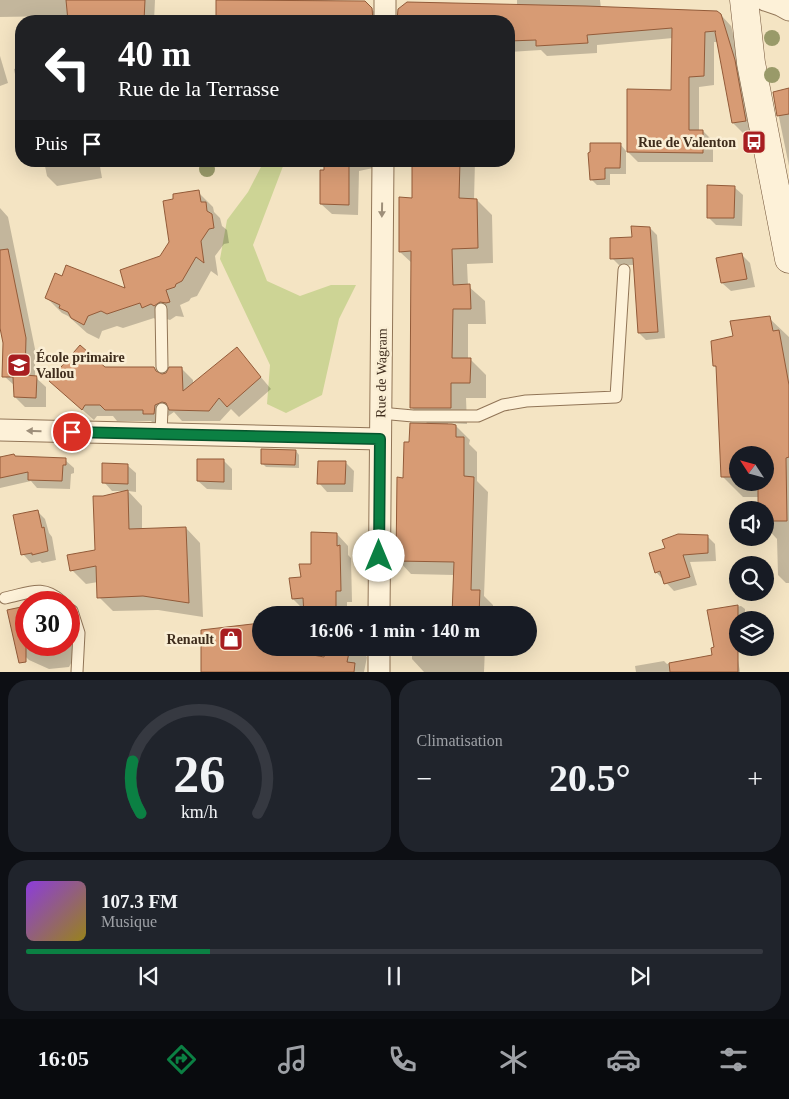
<!DOCTYPE html>
<html lang="fr">
<meta charset="utf-8">
<style>
body{margin:0;font-family:Georgia,serif;background:#20242c;color:#f1f3f6;height:100vh;display:flex;flex-direction:column;font-size:19px;white-space:nowrap}
*{box-sizing:border-box;margin:0}
p{font-size:16px;color:#9ea1a6}
.icon{flex:none;width:28px;height:28px;fill:none;stroke:currentColor;stroke-width:2;stroke-linecap:round;stroke-linejoin:round}
.map{position:relative;height:672px;overflow:hidden}
.details{display:flex;flex-direction:column;gap:8px;padding:8px;background:#0d0f14;flex:1}
.details>*{flex:none}
.hud{position:absolute;left:15px;top:15px;width:500px;height:152px;border-radius:20px;box-shadow:0 5px 20px #0002;background:#202124;color:#fff;overflow:hidden}
.needle{width:32px;rotate:306deg}
.controls{position:absolute;left:729px;top:446px;display:grid;gap:10px}
.controls a{display:grid;place-items:center;width:45px;height:45px;border-radius:50%;background:#171b24;box-shadow:0 5px 20px #0002;font-size:25px}
.speed{position:absolute;left:15px;top:591px;display:flex;gap:10px;font-size:25px;font-weight:700;text-align:center}
.speed>*{display:grid;place-content:center;width:65px;height:65px;border-radius:50%;background:#171b24;box-shadow:0 5px 20px #0002;line-height:1}
.speed .limit{border:8px solid #d22;background:#fff;color:#111}
.pin{position:absolute;display:grid;place-items:center;width:42px;height:42px;color:#fff;margin:-21px;border:2px solid #fff;border-radius:50%;box-shadow:0 1px 5px #0007}
.me{position:absolute;width:55px;margin:-28px;rotate:0deg;stroke-linejoin:round;filter:drop-shadow(0 0 4px #0008)}
.turn{display:flex;align-items:center;gap:18px;height:105px;padding:0 20px;font-size:22px}
.turn .icon{width:65px;height:65px;stroke-width:2.5}
.turn b{display:block;font-size:35px;line-height:42px}
.then{display:flex;align-items:center;height:48px;padding:0 20px;background:#0003;gap:10px;font-size:19px}
.big{font-size:38px;font-weight:700;line-height:1.1}
.details .tile{flex:1;display:flex;flex-direction:column;justify-content:center;gap:8px;min-width:0;padding:0 18px;border-radius:20px;background:#20242c}
.details .dial{align-items:center;gap:0}
.dial svg{height:130px;overflow:visible;fill:none;stroke:#363941;stroke-width:7;stroke-linecap:round;text-anchor:middle}
.dial text{fill:#f1f3f6;stroke:none}
.song{display:flex;align-items:center;gap:15px}
.cover{width:60px;height:60px;border-radius:8px;background:linear-gradient(135deg,hsl(270 70% 55%),hsl(50 70% 35%))}
.played{height:5px;border-radius:2px;background:linear-gradient(90deg,#0b8043 25%,#363941 25%)}
.keys{display:flex;justify-content:space-around;direction:ltr}
.heat{display:flex;justify-content:space-between;align-items:center;font-size:28px;direction:ltr}
.details .tiles{flex:1;display:grid;gap:8px;grid-template-columns:1fr 1fr}
.tile:last-child{grid-column:span 2}
.trip{position:absolute;left:252px;top:606px;width:285px;height:50px;border-radius:25px;background:#171b24;box-shadow:0 5px 20px #0002;font-weight:700;line-height:50px;text-align:center}
.tabs{display:flex;height:80px;justify-content:space-around;align-items:center;background:#090b0e;color:#9ea1a6}
.tabs .icon{width:35px;height:35px}
.tabs .on{color:#0b8043}
.tabs b{font-size:22px;color:#f1f3f6}
.map>svg:first-child{display:block}
.green{fill:#cdd495}
.shadow{fill:#0003;fill-rule:evenodd}
.building{fill:#d79b74;stroke:#935b39}
.lines{fill:none;stroke-linecap:round;stroke-linejoin:round}
.service-casing{stroke:#917557;stroke-width:13}
.minor-casing{stroke:#917557;stroke-width:23}
.secondary-casing{stroke:#73553a;stroke-width:29}
.service{stroke:#fdf1d8;stroke-width:11}
.minor{stroke:#fdf1d8;stroke-width:21}
.secondary{stroke:#fdf1d8;stroke-width:28}
.tree{fill:#999a69}
.oneway{fill:#9e8f7a}
.route-casing{stroke:#07532c;stroke-width:12}
.route{stroke:#0b8043;stroke-width:9}
.labels{text-anchor:middle;stroke-width:5;stroke-linejoin:round;paint-order:stroke}
.poi-label{font-size:14px;font-weight:bold;fill:#3f2d1d;stroke:#faeed4;text-anchor:end}
.street-label{font-size:14px;fill:#3f2d1d;stroke:#faeed4}
</style>
<div class="map">
<svg width="789" height="672" viewBox="0 0 789 672">
<rect width="100%" height="100%" fill="#f4e4c3"/>
<!-- green -->
<polygon class="green" points="264,161 285,161 253,245 267,281 300,296 331,285 356,285 339,319 322,395 286,413 267,404 270,365 220,259 227,220 248,192"/>
<!-- shadow -->
<g class="shadow">
<polygon points="0,0 155,0 154,21 62,21 56,16 0,17"/>
<polygon points="217,0 321,0 365,3 382,19 382,21 218,21"/>
<polygon points="517,0 600,0 601,8 721,15 731,26 744,71 756,131 743,133 733,123 718,42 714,42 714,85 699,87 699,131 703,131 713,141 713,162 638,162 628,152 672,91 673,38 597,45 597,53 547,56 541,50 509,52 509,21 397,21 399,10 517,6"/>
<polygon points="0,56 8,83 0,86"/>
<polygon points="21,67 21,105 14,69"/>
<polygon points="789,89 789,166 774,93"/>
<polygon points="620,144 626,151 626,174 610,174 610,185 597,185 591,179"/>
<polygon points="44,161 99,161 102,178 57,186 47,176"/>
<polygon points="325,161 379,161 378,167 359,171 358,215 332,214 321,204"/>
<polygon points="398,161 475,161 474,200 477,200 492,215 493,263 467,264 468,286 485,301 486,324 468,324 468,359 470,359 486,375 486,398 466,398 467,424 448,423 448,426 456,426 470,440 469,444 477,452 477,481 488,492 484,596 493,605 493,615 453,615 454,575 411,574 398,560 411,444 429,425 411,407 413,264 400,252 413,199 413,162 401,164"/>
<polygon points="734,187 743,195 742,226 716,225 708,217"/>
<polygon points="198,192 213,207 214,212 220,218 222,226 227,230 229,243 224,244 215,256 218,276 211,271 197,296 191,298 189,301 180,305 184,317 176,316 170,320 167,319 158,322 154,318 123,328 117,326 102,331 99,339 87,333 68,316 62,313 47,298 127,290 161,257"/>
<polygon points="0,208 8,217 35,349 35,377 46,387 46,407 25,407 15,397 15,386 4,376 4,343 0,321"/>
<polygon points="650,228 657,235 665,338 646,340 639,333 635,265 619,265 612,258 633,238"/>
<polygon points="742,255 750,263 755,287 731,291 722,283"/>
<path d="M769 318 789 337V583H786L778 575 777 539 765 526V510H759V497H743L722 476 718 369 714 366 735 337ZM738 455H765V482H738Z"/>
<polygon points="237,349 271,389 239,417 231,409 220,421 182,421 174,412 155,425 151,421 117,421 113,416 97,416 94,420 62,392 105,368 154,368 161,376 181,368 193,380 193,384"/>
<polygon points="296,451 299,455 299,468 266,467 262,463"/>
<polygon points="0,456 3,458 65,460 74,468 74,473 71,474 70,489 37,488 31,481 0,488"/>
<polygon points="224,461 232,469 232,490 207,489 198,481"/>
<polygon points="345,462 354,471 353,492 327,492 319,483"/>
<polygon points="127,465 136,473 136,492 128,491 142,506 142,530 186,528 200,543 203,617 158,610 113,611 99,597 98,582 86,584 72,570 97,551 103,497 125,491 112,491 104,482"/>
<polygon points="37,511 45,519 49,533 52,537 56,560 42,563 40,561 31,563 23,554"/>
<polygon points="337,534 348,546 348,555 351,558 352,602 347,602 347,615 306,615 304,610 293,599 302,578"/>
<polygon points="707,536 715,544 716,561 690,562 697,585 674,591 656,572"/>
<polygon points="741,606 745,609 745,620 738,620 709,611"/>
<polygon points="26,608 26,645 69,645 69,626 76,633 78,650 69,667 49,669 29,660 17,648 9,611"/>
<polygon points="202,635 325,659 327,648 358,648 367,657 364,672 203,672"/>
<polygon points="412,648 485,648 484,672 424,672 412,659"/>
<polygon points="737,654 740,672 636,672 635,666 664,661 667,664 714,656"/>
</g>
<!-- building -->
<g class="building">
<polygon points="66,0 145,0 144,21 68,21"/>
<polygon points="216,0 365,1 372,8 373,21 216,21"/>
<polygon points="407,2 586,6 717,11 721,14 735,60 746,121 732,123 715,32 716,31 705,32 704,76 689,77 689,130 703,130 703,153 627,152 627,89 671,90 672,28 587,35 588,43 536,46 536,40 509,41 509,21 397,21 398,9"/>
<polygon points="789,88 789,114 777,116 773,92"/>
<polygon points="590,143 621,143 620,168 605,168 605,179 590,180 588,153 590,152"/>
<polygon points="324,161 349,161 349,205 320,204 320,170 324,170"/>
<polygon points="412,161 460,161 459,198 477,199 478,248 452,249 453,285 470,284 471,309 453,309 452,358 471,358 470,383 451,383 451,408 410,408 411,251 399,252 399,197 412,198"/>
<polygon points="707,185 735,186 734,218 707,218"/>
<polygon points="199,190 201,202 206,202 207,211 212,214 214,228 209,229 201,241 204,263 196,257 182,281 176,284 175,287 166,290 170,302 166,303 160,302 154,306 151,304 142,308 140,303 107,314 101,311 88,316 84,325 71,318 68,312 59,308 60,305 45,298 55,273 62,276 66,265 125,288 120,270 160,256 169,242 163,201 173,199 173,194"/>
<polygon points="631,226 650,227 658,332 638,333 633,258 610,259 610,238 632,237"/>
<polygon points="8,249 26,338 25,375 37,376 36,398 14,397 13,377 2,377 3,343 0,328 0,250"/>
<polygon points="742,253 747,279 721,283 716,258"/>
<polygon points="770,316 773,331 779,330 789,385 789,457 786,458 787,521 765,521 765,510 758,510 758,482 765,482 765,455 738,455 738,477 721,477 716,366 713,366 711,341 733,336 730,321"/>
<polygon points="80,345 105,367 154,367 156,371 162,374 166,373 169,367 182,367 183,391 237,347 261,377 227,407 219,398 209,411 169,410 166,403 162,402 155,405 154,414 143,414 143,410 105,410 100,405 85,405 82,410 49,381"/>
<polygon points="410,423 452,424 456,425 456,437 464,437 464,476 474,477 471,590 480,590 479,615 452,615 454,562 396,561 397,477 403,478 404,442 409,442"/>
<polygon points="261,449 296,450 295,465 261,464"/>
<polygon points="14,454 15,456 66,458 66,465 63,465 62,481 28,480 28,472 0,478 0,457"/>
<polygon points="197,459 224,459 224,482 197,481"/>
<polygon points="318,461 346,461 345,484 317,484"/>
<polygon points="102,463 128,464 128,484 102,483"/>
<polygon points="128,490 129,529 186,527 189,603 143,596 97,598 96,566 70,571 67,555 95,550 93,496 103,496"/>
<polygon points="38,510 42,528 44,527 48,551 32,555 32,553 21,555 13,515"/>
<polygon points="311,532 337,533 337,546 340,545 341,591 336,591 336,615 304,615 303,598 292,599 289,578 301,577 299,564 311,564"/>
<polygon points="678,534 708,535 708,553 683,555 690,577 664,584 660,571 655,573 649,553 665,548 662,540"/>
<polygon points="738,605 738,672 670,672 669,663 712,655 711,648 714,647 707,610"/>
<polygon points="26,606 26,662 19,663 7,610"/>
<polygon points="261,623 261,648 274,648 324,657 326,648 350,648 347,662 355,663 354,672 201,672 201,630"/>
</g>
<g class="lines">
<!-- service casing -->
<g class="service-casing">
<g id="service">
<polyline points="161,309 162,367"/>
<polyline points="380,413 413,416 478,416 503,405 526,401 616,397 624,270"/>
<polyline points="161,434 162,409"/>
<path d="M5 598C29 593 43 584 62 602"/>
<polyline points="69,609 72,611 79,633 77,672"/>
</g>
</g>
<!-- minor casing -->
<g class="minor-casing">
<g id="minor">
<polyline points="765,0 780,5 789,10"/>
<polyline points="385,21 385,0"/>
<polyline points="0,430 380,439"/>
<polyline points="379,615 383,161"/>
<polyline points="379,672 379,648"/>
</g>
</g>
<!-- secondary casing -->
<g class="secondary-casing">
<polyline id="secondary" points="744,0 751,63 789,259"/>
</g>
<!-- service -->
<use href="#service" class="service"/>
<!-- minor -->
<use href="#minor" class="minor"/>
<!-- secondary -->
<use href="#secondary" class="secondary"/>
</g>
<!-- trees -->
<g class="tree">
<circle cx="772" cy="38" r="8"/>
<circle cx="772" cy="75" r="8"/>
<circle cx="207" cy="169" r="8"/>
</g>
<!-- one-way arrows -->
<defs><path id="oneway-solid" d="M-6-.8H1V-3.2L6.5 0L1 3.2V.8H-6Z" transform="scale(1.25)"/></defs>
<g class="oneway">
<use href="#oneway-solid" transform="translate(382 210) rotate(91)"/>
<use href="#oneway-solid" transform="translate(34 431) rotate(-179)"/>
</g>
<g class="lines">
<!-- route casing -->
<g class="route-casing">
<polyline id="route" points="72,432 380,439 379,556"/>
</g>
<!-- route -->
<use href="#route" class="route"/>
</g>
<!-- icons -->
<defs>
<g id="bus-square" transform="scale(1.25)"><rect x="-9" y="-9" width="18" height="18" rx="4" fill="#a81e21" stroke="#faeed4"/><path d="M-5-6H5V4H4V6H2V4H-2V6H-4V4H-5ZM-3.5-4V0h7V-4ZM-3.5 1.2v1.5H-2V1.2ZM2 1.2v1.5H3.5V1.2Z" fill="#fff"/></g>
<g id="school-square" transform="scale(1.25)"><rect x="-9" y="-9" width="18" height="18" rx="4" fill="#a81e21" stroke="#faeed4"/><path d="M0-5L7-2L0 1L-7-2ZM-4 1L0 2.5L4 1V4Q0 6-4 4Z" fill="#fff"/></g>
<g id="shop-square" transform="scale(1.25)"><rect x="-9" y="-9" width="18" height="18" rx="4" fill="#a81e21" stroke="#faeed4"/><path d="M-5-2.5h2.3a2.7 3.5 0 0 1 5.4 0H5L5.5 6h-11ZM-1.5-2.5h3a1.5 2.3 0 0 0-3 0Z" fill="#fff"/></g>
</defs>
<g fill-rule="evenodd">
<use href="#bus-square" x="754" y="142"/>
<use href="#school-square" x="19" y="365"/>
<use href="#shop-square" x="231" y="639"/>
</g>
<g class="labels">
<!-- poi labels -->
<g class="poi-label">
<text x="736" y="147">Rue de Valenton</text>
<text x="36" y="362" text-anchor="start">École primaire<tspan x="36" dy="16">Vallou</tspan></text>
<text x="214" y="644">Renault</text>
</g>
<!-- street labels -->
<g class="street-label">
<text transform="translate(381 373) rotate(-89)" y="5">Rue de Wagram</text>
</g>
</g>
</svg>
<div class="controls">
<a><svg class="needle" viewBox="-14 -14 28 28"><path d="M0-13l5 13h-10z" fill="#e53935"/><path d="M0 13l5-13h-10z" fill="#9ea1a6"/></svg></a>
<a><svg class="icon" aria-label="sound" viewBox="0 0 24 24"><path d="M4 9h4l5-4v14l-5-4H4zM17 9q2 3 0 6"/></svg></a>
<a><svg class="icon" aria-label="search" viewBox="0 0 24 24"><circle cx="10" cy="10" r="6"/><path d="M15 15l6 6"/></svg></a>
<a><svg class="icon" aria-label="layers" viewBox="0 0 24 24"><path d="M12 4l9 5-9 5-9-5zM3 14l9 5 9-5"/></svg></a>
</div>
<div class="speed"><div class="limit">30</div></div>
<div class="pin" style="left:72px;top:432px;background:#d93025"><svg class="icon" aria-label="arrive" viewBox="0 0 24 24"><path d="M6 21V4h12l-3 4 3 4H6"/></svg></div>
<svg class="me" style="left:379px;top:556px" viewBox="-20 -20 40 40"><circle r="19" fill="#fff"/><path d="M0-13L10 11 0 6-10 11z" fill="#0b8043"/></svg>
<div class="trip">16:06 · 1 min · 140 m</div>
<div class="hud">
<div class="turn"><svg class="icon" aria-label="left" viewBox="0 0 24 24"><path d="M17 20v-9H6M10 6l-5 5 5 5"/></svg><div><b>40 m</b>Rue de la Terrasse</div></div>
<div class="then">Puis<svg class="icon" aria-label="arrive" viewBox="0 0 24 24"><path d="M6 21V4h12l-3 4 3 4H6"/></svg></div>
</div>
</div>
<section class="details">
<div class="tiles">
<div class="tile dial"><svg viewBox="0 0 100 80">
<path d="M14 69A42 42 0 1 1 86 69"/>
<path d="M14 69A42 42 0 0 1 9 37" stroke="#0b8043"/>
<text x="50" y="56" font-size="32" font-weight="700">26</text>
<text x="50" y="72" font-size="11">km/h</text>
</svg></div>
<div class="tile"><p>Climatisation</p>
<div class="heat"><a>−</a><b class="big">20.5°</b><a>+</a></div>
</div>
<div class="tile">
<div class="song"><i class="cover"></i><div><b>107.3 FM</b><p>Musique</p></div></div>
<div class="played"></div>
<div class="keys"><svg class="icon" aria-label="previous" viewBox="0 0 24 24"><path d="M18 5L8 12l10 7zM5 5v14"/></svg><svg class="icon" aria-label="pause" viewBox="0 0 24 24"><path d="M8 5v14M16 5v14"/></svg><svg class="icon" aria-label="next" viewBox="0 0 24 24"><path d="M6 5l10 7-10 7zM19 5v14"/></svg></div>
</div>
</div>
</section>
<nav class="tabs">
<b>16:05</b>
<svg class="icon on" aria-label="directions" viewBox="0 0 24 24"><path d="M12 3l9 9-9 9-9-9zM9 14v-3h6M13 9l2 2-2 2"/></svg>
<svg class="icon" aria-label="music" viewBox="0 0 24 24"><path d="M9 18V5l10-2v13"/><circle cx="6" cy="18" r="3"/><circle cx="16" cy="16" r="3"/></svg>
<svg class="icon" aria-label="phone" viewBox="0 0 24 24"><path d="M5 4h4l2 5-3 2q2 4 5 5l2-3 5 2v4C11 20 4 13 5 4z"/></svg>
<svg class="icon" aria-label="climate" viewBox="0 0 24 24"><path d="M12 3v18M4 7l16 10M4 17L20 7"/></svg>
<svg class="icon" aria-label="car" viewBox="0 0 24 24"><path d="M5 17H2v-5l4-1 3-4h7l3 4 3 1v5h-3M9 17h6M6 11h13"/><circle cx="7" cy="17" r="2"/><circle cx="17" cy="17" r="2"/></svg>
<svg class="icon" aria-label="filters" viewBox="0 0 24 24"><path d="M4 7h16M4 17h16"/><circle cx="9" cy="7" r="2"/><circle cx="15" cy="17" r="2"/></svg>
</nav>
